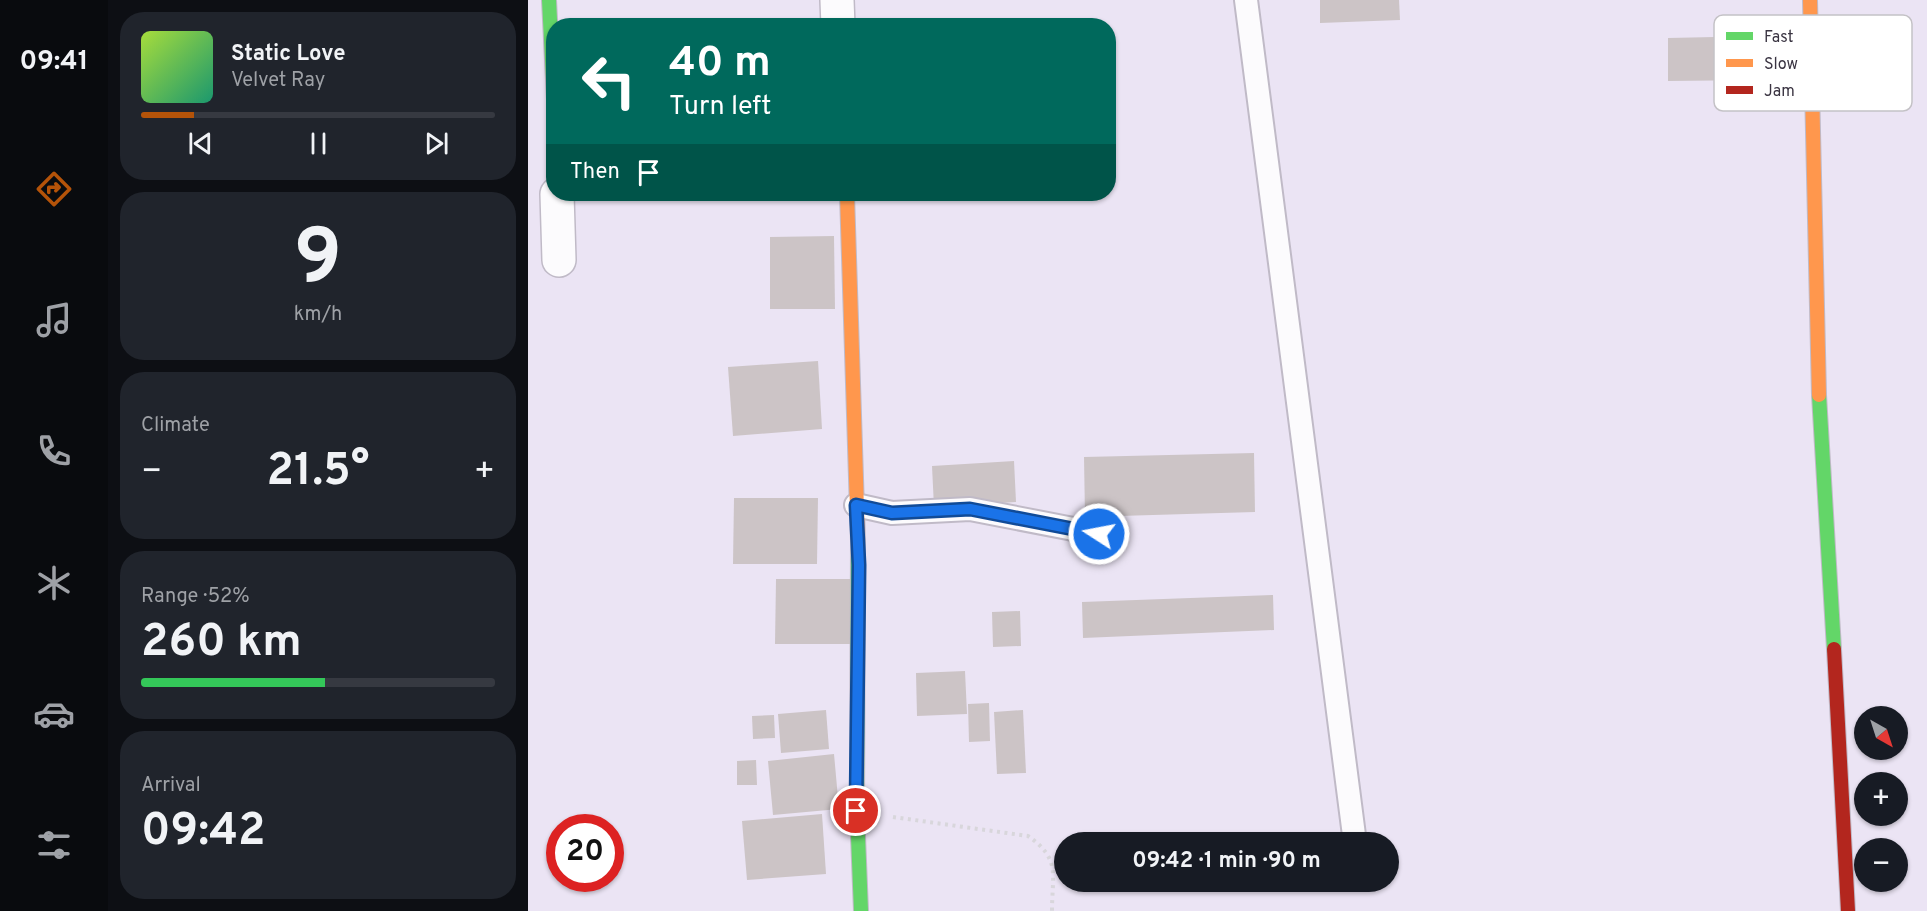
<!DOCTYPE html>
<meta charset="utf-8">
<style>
body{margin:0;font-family:Overpass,sans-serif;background:#20242c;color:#f1f3f6;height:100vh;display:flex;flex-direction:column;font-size:22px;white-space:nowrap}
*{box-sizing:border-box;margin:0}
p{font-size:20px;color:#9ea1a6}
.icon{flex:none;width:33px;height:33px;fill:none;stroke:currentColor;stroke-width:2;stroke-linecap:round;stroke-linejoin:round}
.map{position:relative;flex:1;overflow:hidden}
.drawer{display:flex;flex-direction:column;gap:12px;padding:12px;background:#0d0f14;width:420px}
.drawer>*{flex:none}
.hud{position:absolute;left:18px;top:18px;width:570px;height:183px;border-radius:24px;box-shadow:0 2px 4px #0004;background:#00695c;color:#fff;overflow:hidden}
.needle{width:39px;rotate:141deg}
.buttons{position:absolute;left:1326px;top:706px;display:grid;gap:12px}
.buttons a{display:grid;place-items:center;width:54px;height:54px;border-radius:50%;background:#171b24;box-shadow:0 2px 4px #0004;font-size:30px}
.speed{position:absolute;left:18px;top:814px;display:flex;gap:12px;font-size:30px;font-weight:700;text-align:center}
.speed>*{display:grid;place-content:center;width:78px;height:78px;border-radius:50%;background:#171b24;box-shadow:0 2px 4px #0004;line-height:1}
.speed .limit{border:9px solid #d22;background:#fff;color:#111}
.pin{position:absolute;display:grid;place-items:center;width:51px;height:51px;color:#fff;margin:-26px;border:3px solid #fff;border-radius:50%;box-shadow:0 2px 6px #0007}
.me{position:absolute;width:66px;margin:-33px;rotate:281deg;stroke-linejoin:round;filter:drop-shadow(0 0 4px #0008)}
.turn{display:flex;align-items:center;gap:21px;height:126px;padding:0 24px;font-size:27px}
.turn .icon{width:78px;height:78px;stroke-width:2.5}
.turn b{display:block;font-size:42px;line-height:51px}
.then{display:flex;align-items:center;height:57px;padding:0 24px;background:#0003;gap:12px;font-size:22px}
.big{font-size:45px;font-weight:700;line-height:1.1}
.drawer .tile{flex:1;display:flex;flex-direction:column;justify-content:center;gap:9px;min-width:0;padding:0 21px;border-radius:24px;background:#20242c}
.drawer .dial{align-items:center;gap:0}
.dial b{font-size:78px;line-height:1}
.song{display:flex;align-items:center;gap:18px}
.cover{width:72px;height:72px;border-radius:9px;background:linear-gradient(135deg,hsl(80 70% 55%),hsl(160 70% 35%))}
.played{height:6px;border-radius:3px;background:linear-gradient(90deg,#b45309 15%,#363941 15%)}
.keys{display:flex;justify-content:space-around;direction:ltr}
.heat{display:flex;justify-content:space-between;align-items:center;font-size:33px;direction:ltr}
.charge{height:9px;border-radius:4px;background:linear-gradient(90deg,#34c759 52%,#363941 0)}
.trip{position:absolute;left:526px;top:832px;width:345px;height:60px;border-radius:30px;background:#171b24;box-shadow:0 2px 4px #0004;font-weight:700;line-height:60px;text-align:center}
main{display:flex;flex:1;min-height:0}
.dock{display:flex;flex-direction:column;width:108px;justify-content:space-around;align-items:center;background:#090b0e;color:#9ea1a6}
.dock .icon{width:42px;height:42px}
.dock .active{color:#b45309}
.dock b{font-size:27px;color:#f1f3f6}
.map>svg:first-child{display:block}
.building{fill:#ccc4c6}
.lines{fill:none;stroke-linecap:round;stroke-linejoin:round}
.lane-casing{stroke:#c0bac7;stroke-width:26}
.street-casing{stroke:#c0bac7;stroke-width:36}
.fast-casing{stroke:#c0bac7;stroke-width:16}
.slow-casing{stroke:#c0bac7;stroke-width:16}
.jam-casing{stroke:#c0bac7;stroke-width:16}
.path{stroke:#d8d6db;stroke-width:4;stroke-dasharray:3 4.5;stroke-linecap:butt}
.lane{stroke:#fcfbfd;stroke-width:22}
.street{stroke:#fcfbfd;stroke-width:33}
.fast{stroke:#63d668;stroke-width:14}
.slow{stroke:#ff974d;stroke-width:14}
.jam{stroke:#b3261e;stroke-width:14}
.route-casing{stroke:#114b97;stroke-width:15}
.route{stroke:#1a73e8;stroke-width:10}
.key{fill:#fff;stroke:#c4c2c6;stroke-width:1.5}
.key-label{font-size:16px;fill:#3a3442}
</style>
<main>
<nav class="dock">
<b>09:41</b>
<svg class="icon active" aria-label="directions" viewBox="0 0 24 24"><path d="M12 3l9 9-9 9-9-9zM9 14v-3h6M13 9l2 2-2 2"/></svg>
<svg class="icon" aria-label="music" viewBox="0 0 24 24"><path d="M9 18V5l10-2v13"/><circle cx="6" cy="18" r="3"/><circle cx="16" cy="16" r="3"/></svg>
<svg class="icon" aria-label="phone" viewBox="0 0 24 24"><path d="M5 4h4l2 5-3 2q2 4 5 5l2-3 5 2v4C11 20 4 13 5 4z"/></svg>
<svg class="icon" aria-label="climate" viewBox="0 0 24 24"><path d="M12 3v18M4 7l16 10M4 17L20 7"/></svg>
<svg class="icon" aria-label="car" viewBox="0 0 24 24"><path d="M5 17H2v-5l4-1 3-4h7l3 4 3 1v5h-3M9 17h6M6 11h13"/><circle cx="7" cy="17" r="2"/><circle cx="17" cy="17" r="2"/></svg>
<svg class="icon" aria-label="filters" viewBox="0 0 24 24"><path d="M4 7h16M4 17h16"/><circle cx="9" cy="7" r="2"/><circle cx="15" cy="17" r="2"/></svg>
</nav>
<section class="drawer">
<div class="tile">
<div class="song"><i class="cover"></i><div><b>Static Love</b><p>Velvet Ray</p></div></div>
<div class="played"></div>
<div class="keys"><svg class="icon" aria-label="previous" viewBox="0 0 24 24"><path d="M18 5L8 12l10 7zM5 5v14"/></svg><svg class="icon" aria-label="pause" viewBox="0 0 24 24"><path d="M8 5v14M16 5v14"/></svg><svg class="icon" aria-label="next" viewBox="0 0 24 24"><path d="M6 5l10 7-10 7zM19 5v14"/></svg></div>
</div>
<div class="tile dial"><b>9</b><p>km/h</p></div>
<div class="tile"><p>Climate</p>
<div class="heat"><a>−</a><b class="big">21.5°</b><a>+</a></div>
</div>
<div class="tile"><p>Range · 52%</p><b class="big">260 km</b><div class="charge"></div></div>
<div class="tile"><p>Arrival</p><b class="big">09:42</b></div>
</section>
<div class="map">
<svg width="1399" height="911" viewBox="0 0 1399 911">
<rect width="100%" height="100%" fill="#ebe4f4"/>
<!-- building -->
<g class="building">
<polygon points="792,0 871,0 872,20 792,23"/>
<polygon points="1233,36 1233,80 1140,81 1140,38"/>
<polygon points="306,236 307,309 242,309 242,237"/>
<polygon points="290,361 294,429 205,436 200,367"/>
<polygon points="726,453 727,512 557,517 556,457"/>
<polygon points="486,461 488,502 406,507 404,466"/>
<polygon points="206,498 290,498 289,564 205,564"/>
<polygon points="248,579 322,579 322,644 247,644"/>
<polygon points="745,595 746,630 555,638 554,602"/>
<polygon points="492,611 493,646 465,647 464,612"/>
<polygon points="437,671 439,714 389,716 388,673"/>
<polygon points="461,703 462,741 441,742 440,704"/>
<polygon points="298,710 301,749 253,753 250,714"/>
<polygon points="495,710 498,773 469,774 466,712"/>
<polygon points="246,715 247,738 225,739 224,716"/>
<polygon points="306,754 311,809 245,815 240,761"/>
<polygon points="228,760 229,785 209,785 209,761"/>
<polygon points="294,814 298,874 219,880 214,821"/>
</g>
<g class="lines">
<!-- lane casing -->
<g class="lane-casing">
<g id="lane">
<polyline points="718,0 827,843"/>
<polyline points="328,505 364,513 442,509 571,534"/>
</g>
</g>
<!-- street casing -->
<g class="street-casing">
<g id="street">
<polyline points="309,0 310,26"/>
<polyline points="29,194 31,260"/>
</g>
</g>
<!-- fast casing -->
<g class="fast-casing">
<g id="fast">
<polyline points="21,0 26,99"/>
<polyline points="1291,395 1306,649"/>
<polyline points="330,541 329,811 333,911"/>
</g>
</g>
<!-- slow casing -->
<g class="slow-casing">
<g id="slow">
<polyline points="1282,0 1291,395"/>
<polyline points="319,194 330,541"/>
</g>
</g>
<!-- jam casing -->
<g class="jam-casing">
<polyline id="jam" points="1306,649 1320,911"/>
</g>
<!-- path -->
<path class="path" d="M365 817 500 836C533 859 524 874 524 911"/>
<!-- lane -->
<use href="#lane" class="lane"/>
<!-- street -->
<use href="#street" class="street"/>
<!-- fast -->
<use href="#fast" class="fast"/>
<!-- slow -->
<use href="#slow" class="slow"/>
<!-- jam -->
<use href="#jam" class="jam"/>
</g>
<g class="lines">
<!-- route casing -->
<g class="route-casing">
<polyline id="route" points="328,811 331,565 328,505 364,513 442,509 571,534"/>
</g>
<!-- route -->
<use href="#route" class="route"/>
</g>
<!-- legend -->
<rect x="1186" y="15" width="198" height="96" rx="9" class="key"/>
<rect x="1198" y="32" width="27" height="8" fill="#63d668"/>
<rect x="1198" y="59" width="27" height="8" fill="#ff974d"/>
<rect x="1198" y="86" width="27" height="8" fill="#b3261e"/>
<g class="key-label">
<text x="1236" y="42">Fast</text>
<text x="1236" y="69">Slow</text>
<text x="1236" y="96">Jam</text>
</g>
</svg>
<div class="buttons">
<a><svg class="needle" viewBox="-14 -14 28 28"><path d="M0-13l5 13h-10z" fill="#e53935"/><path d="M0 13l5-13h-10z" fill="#9ea1a6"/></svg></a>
<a>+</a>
<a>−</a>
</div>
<div class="speed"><div class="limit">20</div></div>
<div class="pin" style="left:328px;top:811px;background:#d93025"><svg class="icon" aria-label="arrive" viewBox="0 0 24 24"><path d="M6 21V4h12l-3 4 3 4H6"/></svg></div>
<svg class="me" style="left:571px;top:534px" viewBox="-20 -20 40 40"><circle r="17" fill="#1a73e8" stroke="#fff" stroke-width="3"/><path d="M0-11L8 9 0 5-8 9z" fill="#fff"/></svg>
<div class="trip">09:42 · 1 min · 90 m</div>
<div class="hud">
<div class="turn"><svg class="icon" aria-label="left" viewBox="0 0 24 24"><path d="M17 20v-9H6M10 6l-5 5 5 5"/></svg><div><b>40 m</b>Turn left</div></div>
<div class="then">Then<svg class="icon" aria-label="arrive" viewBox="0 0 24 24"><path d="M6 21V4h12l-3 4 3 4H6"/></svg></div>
</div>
</div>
</main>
